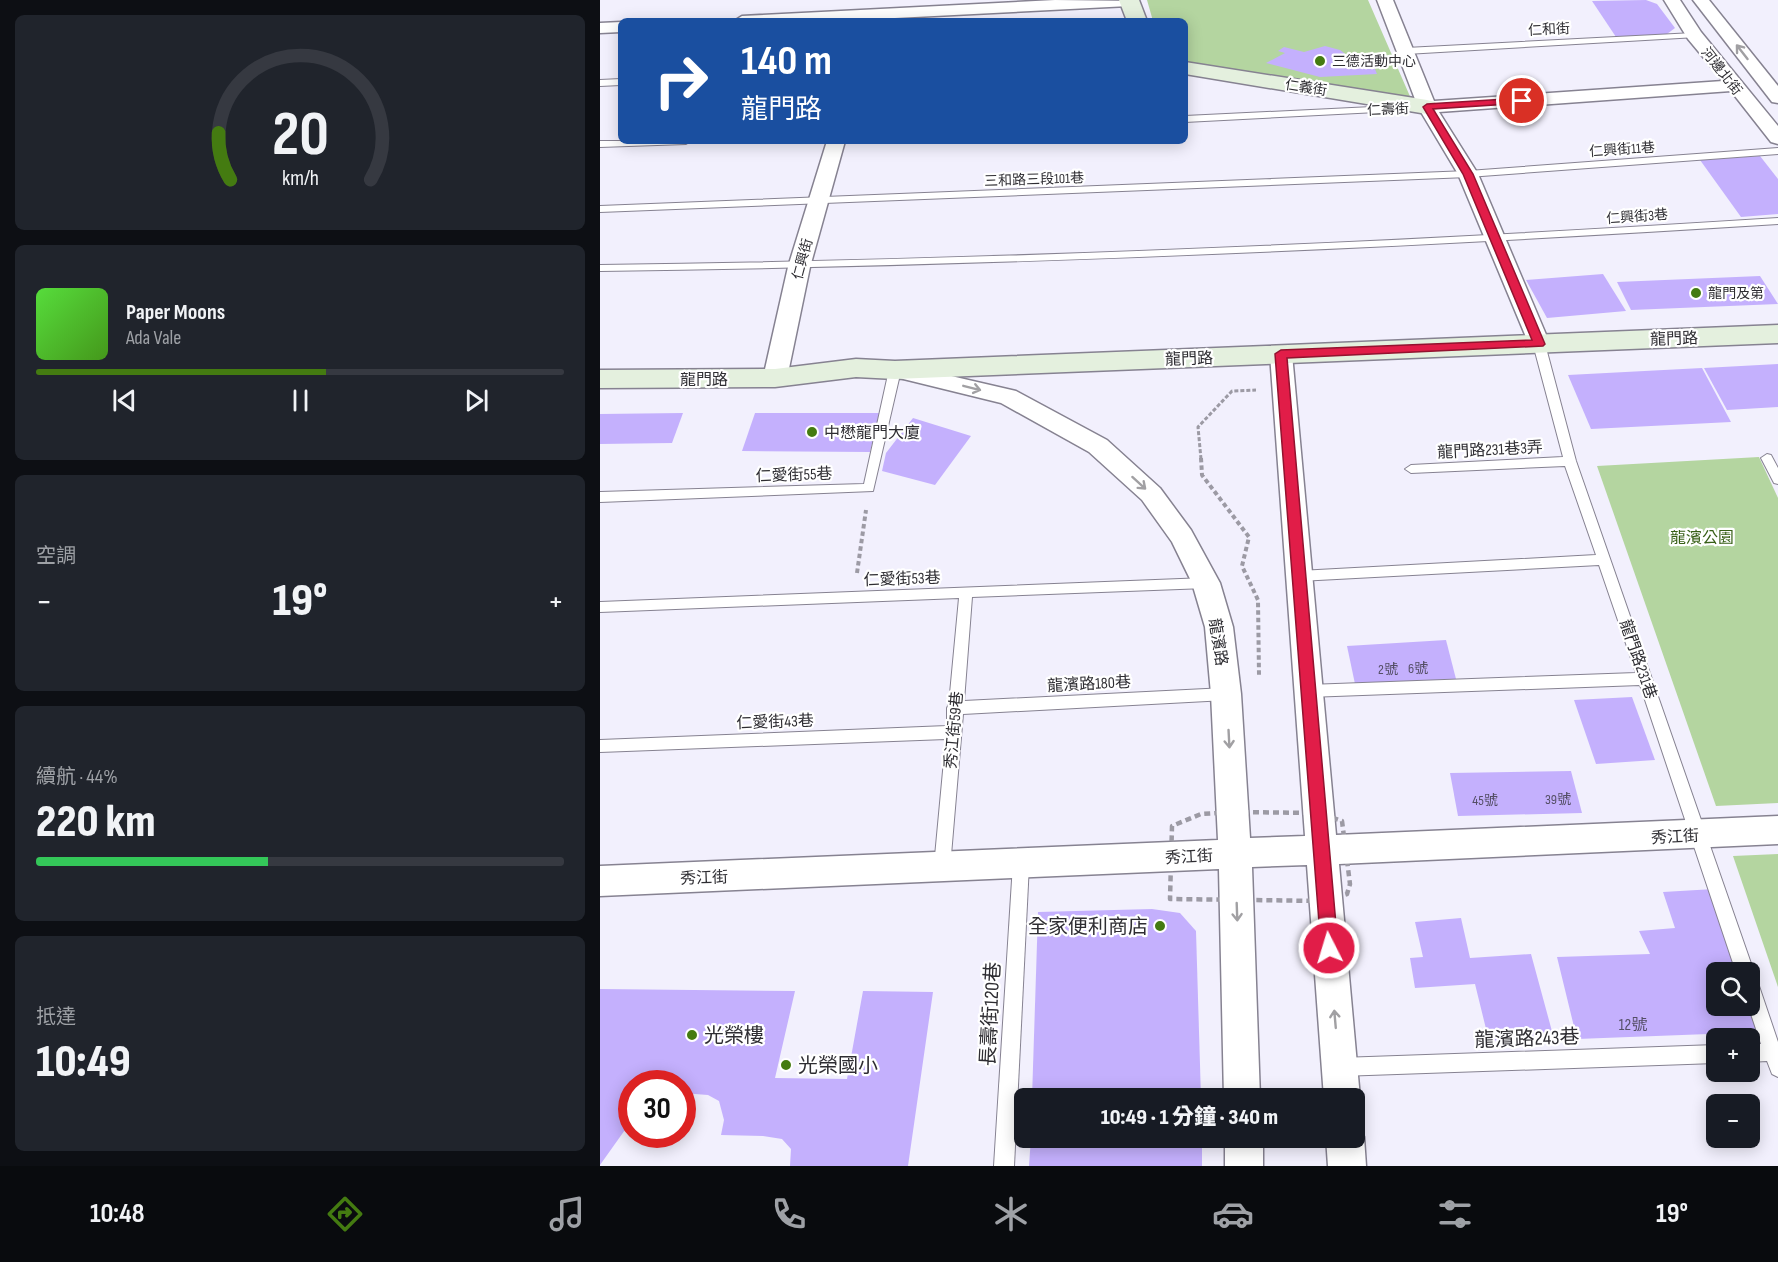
<!DOCTYPE html>
<html lang="zh-TW">
<meta charset="utf-8">
<style>
body{margin:0;font-family:"Sofia Sans Condensed","Noto Sans TC",sans-serif;background:#20242c;color:#f1f3f6;height:100vh;display:flex;flex-direction:column;font-size:22px;white-space:nowrap}
*{box-sizing:border-box;margin:0}
p{font-size:20px;color:#9ea1a6}
.icon{flex:none;width:33px;height:33px;fill:none;stroke:currentColor;stroke-width:2;stroke-linecap:round;stroke-linejoin:round}
.map{position:relative;flex:1;overflow:hidden}
.side{display:flex;flex-direction:column;gap:15px;padding:15px;background:#0d0f14;width:600px}
.side>*{flex:none}
.guide{position:absolute;left:18px;top:18px;width:570px;height:126px;border-radius:9px;box-shadow:0 3px 15px #0003;background:#1a4fa0;color:#fff;overflow:hidden}
.controls{position:absolute;left:1106px;top:962px;display:grid;gap:12px}
.controls a{display:grid;place-items:center;width:54px;height:54px;border-radius:9px;background:#171b24;box-shadow:0 3px 15px #0003;font-size:30px}
.speed{position:absolute;left:18px;top:1070px;display:flex;gap:12px;font-size:30px;font-weight:700;text-align:center}
.speed>*{display:grid;place-content:center;width:78px;height:78px;border-radius:50%;background:#171b24;box-shadow:0 3px 15px #0003;line-height:1}
.speed .limit{border:9px solid #d22;background:#fff;color:#111}
.pin{position:absolute;display:grid;place-items:center;width:51px;height:51px;color:#fff;margin:-26px;border:3px solid #fff;border-radius:50%;box-shadow:0 2px 6px #0007}
.me{position:absolute;width:66px;margin:-33px;rotate:355deg;stroke-linejoin:round;filter:drop-shadow(0 0 4px #0008)}
.turn{display:flex;align-items:center;gap:21px;height:126px;padding:0 24px;font-size:27px}
.turn .icon{width:78px;height:78px;stroke-width:2.5}
.turn b{display:block;font-size:42px;line-height:51px}
.big{font-size:45px;font-weight:800;line-height:1.1}
.side .widget{flex:1;display:flex;flex-direction:column;justify-content:center;gap:9px;min-width:0;padding:0 21px;border-radius:9px;background:#20242c}
.side .dial{align-items:center;gap:0}
.dial svg{height:156px;overflow:visible;fill:none;stroke:#363941;stroke-width:7;stroke-linecap:round;text-anchor:middle}
.dial text{fill:#f1f3f6;stroke:none}
.song{display:flex;align-items:center;gap:18px}
.cover{width:72px;height:72px;border-radius:9px;background:linear-gradient(135deg,hsl(110 70% 55%),hsl(100 70% 35%))}
.played{height:6px;border-radius:3px;background:linear-gradient(90deg,#447b11 55%,#363941 55%)}
.keys{display:flex;justify-content:space-around;direction:ltr}
.heat{display:flex;justify-content:space-between;align-items:center;font-size:33px;direction:ltr}
.charge{height:9px;border-radius:4px;background:linear-gradient(90deg,#34c759 44%,#363941 0)}
.trip{position:absolute;left:414px;top:1088px;width:351px;height:60px;border-radius:9px;background:#171b24;box-shadow:0 3px 15px #0003;font-weight:800;line-height:60px;text-align:center}
.tabs{display:flex;height:96px;justify-content:space-around;align-items:center;background:#090b0e;color:#9ea1a6}
.tabs .icon{width:42px;height:42px}
.tabs .selected{color:#447b11}
.tabs b{font-size:27px;color:#f1f3f6}
main{display:flex;flex:1;min-height:0}
.map>svg:first-child{display:block}
.green{fill:#b4d5a0}
.building{fill:#c4b0fd}
.lines{fill:none;stroke-linecap:round;stroke-linejoin:round}
.lane-casing{stroke:#868291;stroke-width:2}
.street-casing{stroke:#868291;stroke-width:3}
.secondary-casing{stroke:#868291;stroke-width:3}
.path-far2{stroke:#9c9aa4;stroke-width:3;stroke-dasharray:4 2;stroke-linecap:butt}
.path-far1{stroke:#9c9aa4;stroke-width:4;stroke-dasharray:4.5 3;stroke-linecap:butt}
.path{stroke:#9c9aa4;stroke-width:4.5;stroke-dasharray:6 4;stroke-linecap:butt}
.lane{fill:#fff;fill-rule:evenodd}
.street{fill:#fff;fill-rule:evenodd}
.secondary{fill:#e4f0de;fill-rule:evenodd}
.oneway{stroke:#a1a0a3}
.route{fill:#e11d48;stroke:#92132f;stroke-width:1.5}
.poi-dot{fill:#447b11;stroke:#fff;stroke-width:2}
.labels{text-anchor:middle;stroke-width:4.5;stroke-linejoin:round;paint-order:stroke}
.far-street-label{font-size:14px;fill:#2e2d32;stroke:#fff}
.far-poi-label{font-size:14px;fill:#2e2d32;stroke:#fff;text-anchor:start}
.number-label{font-size:14px;fill:#544e65}
.street-label{font-size:16px;fill:#2e2d32;stroke:#fff}
.poi-label{font-size:16px;fill:#2e2d32;stroke:#fff;text-anchor:start}
.park-label{font-size:16px;fill:#375f16;stroke:#fff}
.near-number-label{font-size:16px;fill:#544e65}
.near-poi-label{font-size:20px;fill:#2e2d32;stroke:#fff;text-anchor:start}
.near-street-label{font-size:20px;fill:#2e2d32;stroke:#fff}
</style>
<main>
<section class="side">
<div class="widget dial"><svg viewBox="0 0 100 80">
<path d="M14 69A42 42 0 1 1 86 69"/>
<path d="M14 69A42 42 0 0 1 8 45" stroke="#447b11"/>
<text x="50" y="56" font-size="32" font-weight="700">20</text>
<text x="50" y="72" font-size="11">km/h</text>
</svg></div>
<div class="widget">
<div class="song"><i class="cover"></i><div><b>Paper Moons</b><p>Ada Vale</p></div></div>
<div class="played"></div>
<div class="keys"><svg class="icon" aria-label="previous" viewBox="0 0 24 24"><path d="M18 5L8 12l10 7zM5 5v14"/></svg><svg class="icon" aria-label="pause" viewBox="0 0 24 24"><path d="M8 5v14M16 5v14"/></svg><svg class="icon" aria-label="next" viewBox="0 0 24 24"><path d="M6 5l10 7-10 7zM19 5v14"/></svg></div>
</div>
<div class="widget"><p>空調</p>
<div class="heat"><a>−</a><b class="big">19°</b><a>+</a></div>
</div>
<div class="widget"><p>續航 · 44%</p><b class="big">220 km</b><div class="charge"></div></div>
<div class="widget"><p>抵達</p><b class="big">10:49</b></div>
</section>
<div class="map">
<svg width="1178" height="1166" viewBox="0 0 1178 1166">
<rect width="100%" height="100%" fill="#f2f0fd"/>
<!-- green -->
<g class="green">
<polygon points="547,0 768,0 812,101 585,62 585,21 553,21"/>
<polygon points="1159,457 1178,498 1178,803 1116,806 997,466"/>
<polygon points="1178,854 1178,987 1133,856"/>
</g>
<!-- building -->
<g class="building">
<polygon points="1046,0 1057,4 1075,28 1067,34 1016,37 992,1"/>
<polygon points="725,46 740,50 748,56 769,55 777,74 720,77 666,63 685,53 678,51 684,47 704,52"/>
<polygon points="1160,156 1178,179 1178,214 1141,217 1100,160"/>
<polygon points="1003,274 1026,311 947,318 926,280"/>
<polygon points="1160,276 1178,304 1031,310 1017,282"/>
<polygon points="1178,364 1178,407 1127,410 1104,368"/>
<polygon points="1102,368 1131,422 991,429 968,375"/>
<polygon points="83,413 72,443 0,444 0,414"/>
<polygon points="155,413 279,413 270,452 142,451"/>
<polygon points="313,418 371,436 335,485 282,471 286,453"/>
<polygon points="846,640 856,679 755,684 747,646"/>
<polygon points="1032,697 1055,760 996,764 974,700"/>
<polygon points="971,771 982,813 858,816 850,773"/>
<polygon points="1114,889 1141,972 1116,972 1116,1005 1149,1005 1161,1032 977,1039 957,957 1050,954 1039,931 1075,928 1063,892"/>
<polygon points="552,909 580,913 596,931 601,1098 432,1098 438,912"/>
<polygon points="861,918 870,958 931,954 953,1035 889,1041 875,984 815,988 810,958 823,957 815,922"/>
<polygon points="0,989 195,991 175,1078 247,1079 263,991 333,992 308,1166 190,1166 191,1149 182,1139 163,1136 121,1135 124,1120 119,1101 108,1095 82,1093 82,1083 32,1083 32,1120 0,1165"/>
<polygon points="431,1137 602,1137 602,1166 429,1166"/>
</g>
<g class="lines">
<!-- lane casing -->
<g class="lane-casing">
<g id="lane">
<polygon points="1094,33 1097,33 1097,37 806,54 802,51 806,48"/>
<polygon points="21,79 21,85 0,86 0,80"/>
<polygon points="813,105 818,108 816,110 585,122 585,116"/>
<polygon points="0,141 91,141 86,144 0,147"/>
<polygon points="1178,148 1178,154 868,177 0,212 0,206 868,171"/>
<path d="M1178 218V224C786 249 393 266 0 271V265C393 260 786 243 1178 218Z"/>
<polygon points="939,340 945,344 976,461 1154,972 1152,976 1158,983 1178,1042 1178,1077 1172,1074 1167,1061 1149,1062 1149,1044 1161,1044 1148,1005 1149,972 1136,972 1040,685 708,697 703,695 701,691 703,687 708,685 1036,673 999,565 699,581 692,576 699,571 996,555 965,466 811,473 805,469 811,465 963,457 933,344"/>
<polygon points="295,366 301,370 273,491 0,502 0,492 264,484 289,370"/>
<polygon points="1167,454 1171,455 1178,468 1178,484 1174,483 1161,458"/>
<polygon points="606,578 611,579 613,583 611,587 606,588 372,597 364,701 626,688 631,690 633,694 631,698 626,700 363,714 350,867 348,872 342,874 336,872 334,867 346,739 0,752 0,740 347,726 347,708 349,704 359,598 0,612 0,602"/>
<polygon points="421,857 427,859 429,864 414,1166 394,1166 413,864 415,859"/>
<polygon points="1116,1045 1116,1063 740,1076 734,1073 731,1067 734,1061 740,1058"/>
</g>
</g>
<!-- street casing -->
<g class="street-casing">
<g id="street">
<polygon points="455,0 537,1 529,6 236,21 134,21 142,16"/>
<polygon points="777,0 793,0 834,101 1123,81 1088,39 1064,0 1080,0 1101,32 1178,126 1178,144 1171,142 1131,91 839,112 878,174 950,344 947,349 931,349 858,174 818,107"/>
<polygon points="1093,0 1109,0 1178,86 1178,103 1172,102"/>
<polygon points="21,22 21,32 0,33 0,23"/>
<polygon points="227,141 245,141 210,267 187,378 183,383 175,386 167,383 163,378 188,267"/>
<polygon points="681,347 689,349 692,354 736,835 1178,816 1178,844 739,864 760,1098 754,1111 754,1098 724,1098 707,865 652,867 660,1098 624,1098 619,869 0,896 0,866 618,840 611,694 605,627 592,583 572,542 542,500 489,452 401,403 287,375 284,370 287,365 295,363 416,391 507,440 560,488 591,530 620,583 633,627 641,694 650,838 705,836 670,354 673,349"/>
<polygon points="754,1122 758,1124 764,1137 766,1166 728,1166 726,1137 754,1137"/>
<rect x="625" y="1137" width="38" height="29"/>
</g>
</g>
<!-- secondary casing -->
<g class="secondary-casing">
<g id="secondary">
<polygon points="519,0 539,0 547,21 527,21"/>
<polygon points="585,62 827,100 835,102 838,107 835,112 827,114 585,74"/>
<polygon points="1178,325 1178,343 295,379 256,377 175,387 0,388 0,370 175,369 256,359 295,361"/>
</g>
</g>
<!-- path-far2 -->
<polyline class="path-far2" points="601,459 598,427 632,391 656,390"/>
<!-- path-far1 -->
<g class="path-far1">
<polyline points="601,458 602,475 649,537 642,566 658,600 659,675"/>
<polyline points="257,573 266,510"/>
</g>
<!-- path -->
<polygon class="path" points="633,812 718,813 742,821 750,884 747,894 725,901 570,899 572,826 601,814"/>
<!-- lane -->
<use href="#lane" class="lane"/>
<!-- street -->
<use href="#street" class="street"/>
<!-- secondary -->
<use href="#secondary" class="secondary"/>
</g>
<!-- one-way arrows -->
<defs><path id="oneway-shaft" d="M-6 0H5M1.5-3L5.5 0L1.5 3" fill="none" stroke-width="1.6" stroke-linecap="round" stroke-linejoin="round" transform="scale(1.5)"/></defs>
<g class="oneway">
<use href="#oneway-shaft" transform="translate(1142 52) rotate(-128)"/>
<use href="#oneway-shaft" transform="translate(372 388) rotate(14)"/>
<use href="#oneway-shaft" transform="translate(539 483) rotate(42)"/>
<use href="#oneway-shaft" transform="translate(629 739) rotate(87)"/>
<use href="#oneway-shaft" transform="translate(637 912) rotate(88)"/>
<use href="#oneway-shaft" transform="translate(735 1019) rotate(-95)"/>
</g>
<!-- route -->
<polygon class="route" points="922,98 925,99 925,103 833,109 873,174 945,344 943,346 687,358 738,948 735,954 729,956 723,954 721,948 675,354 681,350 932,340 863,174 823,107 827,104"/>
<!-- markers -->
<g class="poi-dot">
<circle cx="720" cy="61" r="6"/>
<circle cx="1096" cy="293" r="6"/>
<circle cx="212" cy="432" r="6"/>
<circle cx="560" cy="926" r="6"/>
<circle cx="92" cy="1035" r="6"/>
<circle cx="186" cy="1065" r="6"/>
</g>
<g class="labels">
<!-- far-street labels -->
<g class="far-street-label">
<text transform="translate(949 29) rotate(-3)" y="5">仁和街</text>
<text transform="translate(1122 71) rotate(52)" y="5">河邊北街</text>
<text transform="translate(706 87) rotate(9)" y="5">仁義街</text>
<text transform="translate(788 109) rotate(-3)" y="5">仁壽街</text>
<text transform="translate(1022 149) rotate(-4)" y="5">仁興街11巷</text>
<text transform="translate(434 179) rotate(-2)" y="5">三和路三段101巷</text>
<text transform="translate(1037 216) rotate(-4)" y="5">仁興街3巷</text>
<text transform="translate(202 259) rotate(-75)" y="5">仁興街</text>
</g>
<!-- far-poi labels -->
<g class="far-poi-label">
<text x="732" y="66">三德活動中心</text>
<text x="1108" y="298">龍門及第</text>
</g>
<!-- number labels -->
<g class="number-label">
<text x="818" y="673">6號</text>
<text x="788" y="674">2號</text>
<text x="958" y="804">39號</text>
<text x="885" y="805">45號</text>
</g>
<!-- street labels -->
<g class="street-label">
<text transform="translate(1074 338) rotate(-2)" y="6">龍門路</text>
<text transform="translate(589 358) rotate(-2)" y="6">龍門路</text>
<text x="104" y="385">龍門路</text>
<text transform="translate(890 449) rotate(-3)" y="6">龍門路231巷3弄</text>
<text transform="translate(194 474) rotate(-2)" y="6">仁愛街55巷</text>
<text transform="translate(302 578) rotate(-2)" y="6">仁愛街53巷</text>
<text transform="translate(619 642) rotate(81)" y="6">龍濱路</text>
<text transform="translate(1039 659) rotate(71)" y="6">龍門路231巷</text>
<text transform="translate(489 683) rotate(-3)" y="6">龍濱路180巷</text>
<text transform="translate(175 721) rotate(-2)" y="6">仁愛街43巷</text>
<text transform="translate(353 730) rotate(-85)" y="6">秀江街59巷</text>
<text transform="translate(1075 836) rotate(-3)" y="6">秀江街</text>
<text transform="translate(589 856) rotate(-3)" y="6">秀江街</text>
<text transform="translate(104 877) rotate(-2)" y="6">秀江街</text>
</g>
<!-- poi labels -->
<g class="poi-label">
<text x="224" y="438">中懋龍門大廈</text>
</g>
<!-- park labels -->
<g class="park-label">
<text x="1102" y="543">龍濱公園</text>
</g>
<!-- near-number labels -->
<g class="near-number-label">
<text x="1033" y="1030">12號</text>
</g>
<!-- near-poi labels -->
<g class="near-poi-label">
<text x="548" y="933" text-anchor="end">全家便利商店</text>
<text x="104" y="1042">光榮樓</text>
<text x="198" y="1072">光榮國小</text>
</g>
<!-- near-street labels -->
<g class="near-street-label">
<text transform="translate(390 1014) rotate(-87)" y="7">長壽街120巷</text>
<text transform="translate(927 1038) rotate(-2)" y="7">龍濱路243巷</text>
</g>
</g>
</svg>
<div class="controls">
<a><svg class="icon" aria-label="search" viewBox="0 0 24 24"><circle cx="10" cy="10" r="6"/><path d="M15 15l6 6"/></svg></a>
<a>+</a>
<a>−</a>
</div>
<div class="speed"><div class="limit">30</div></div>
<div class="pin" style="left:922px;top:101px;background:#d93025"><svg class="icon" aria-label="arrive" viewBox="0 0 24 24"><path d="M6 21V4h12l-3 4 3 4H6"/></svg></div>
<svg class="me" style="left:729px;top:948px" viewBox="-20 -20 40 40"><circle r="17" fill="#e11d48" stroke="#fff" stroke-width="3"/><path d="M0-11L8 9 0 5-8 9z" fill="#fff"/></svg>
<div class="trip">10:49 · 1 分鐘 · 340 m</div>
<div class="guide">
<div class="turn"><svg class="icon" aria-label="right" viewBox="0 0 24 24"><path d="M7 20v-9h11M14 6l5 5-5 5"/></svg><div><b>140 m</b>龍門路</div></div>
</div>
</div>
</main>
<nav class="tabs">
<b>10:48</b>
<svg class="icon selected" aria-label="directions" viewBox="0 0 24 24"><path d="M12 3l9 9-9 9-9-9zM9 14v-3h6M13 9l2 2-2 2"/></svg>
<svg class="icon" aria-label="music" viewBox="0 0 24 24"><path d="M9 18V5l10-2v13"/><circle cx="6" cy="18" r="3"/><circle cx="16" cy="16" r="3"/></svg>
<svg class="icon" aria-label="phone" viewBox="0 0 24 24"><path d="M5 4h4l2 5-3 2q2 4 5 5l2-3 5 2v4C11 20 4 13 5 4z"/></svg>
<svg class="icon" aria-label="climate" viewBox="0 0 24 24"><path d="M12 3v18M4 7l16 10M4 17L20 7"/></svg>
<svg class="icon" aria-label="car" viewBox="0 0 24 24"><path d="M5 17H2v-5l4-1 3-4h7l3 4 3 1v5h-3M9 17h6M6 11h13"/><circle cx="7" cy="17" r="2"/><circle cx="17" cy="17" r="2"/></svg>
<svg class="icon" aria-label="filters" viewBox="0 0 24 24"><path d="M4 7h16M4 17h16"/><circle cx="9" cy="7" r="2"/><circle cx="15" cy="17" r="2"/></svg>
<b>19°</b>
</nav>
